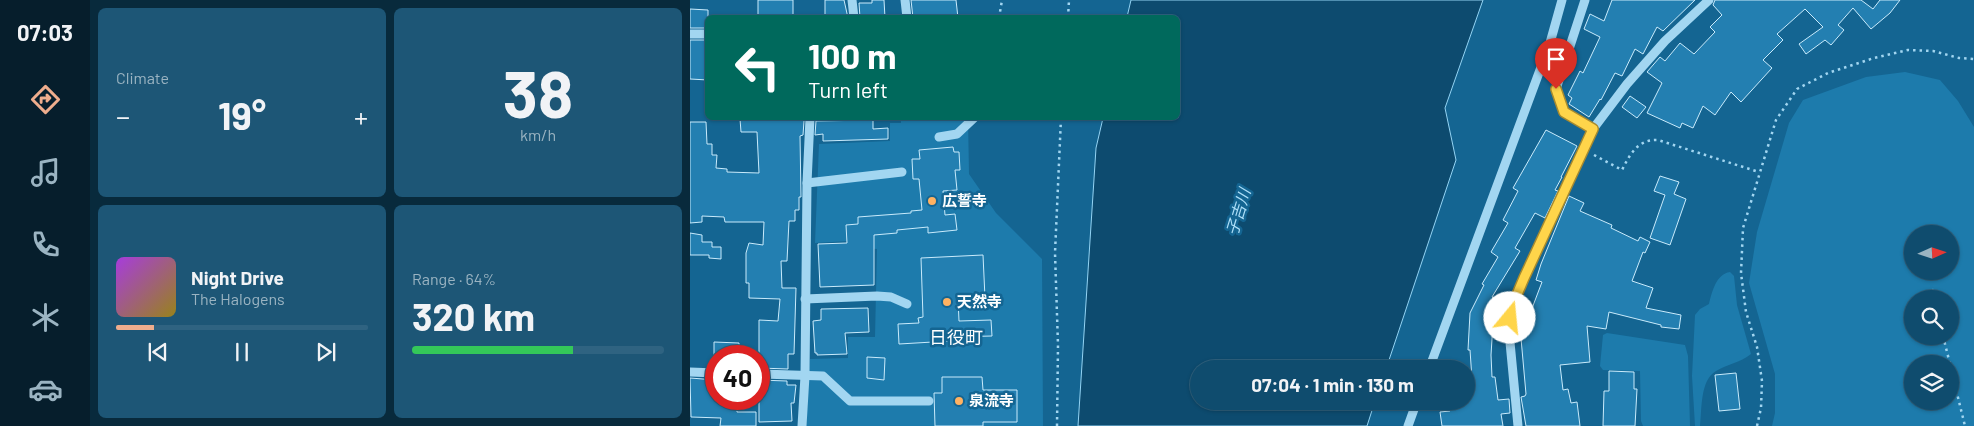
<!DOCTYPE html>
<meta charset="utf-8">
<style>
body{margin:0;font-family:Barlow,"Noto Sans JP",sans-serif;background:#1d5676;color:#f1f3f6;height:100vh;display:flex;flex-direction:column;font-size:19px;white-space:nowrap}
*{box-sizing:border-box;margin:0}
p{font-size:16px;color:#9bb4c2}
.icon{flex:none;width:28px;height:28px;fill:none;stroke:currentColor;stroke-width:2;stroke-linecap:round;stroke-linejoin:round}
.map{position:relative;flex:1;overflow:hidden}
.drawer{display:flex;flex-direction:column;gap:8px;padding:8px;background:#082a3c;width:600px}
.drawer>*{flex:none}
.banner{position:absolute;left:15px;top:15px;width:475px;height:105px;border-radius:8px;box-shadow:0 1px 4px #0004,0 0 0 1px #2f6381;background:#00695c;color:#fff;overflow:hidden}
.needle{width:32px;rotate:87deg}
.fabs{position:absolute;left:1214px;top:225px;display:grid;gap:10px}
.fabs a{display:grid;place-items:center;width:55px;height:55px;border-radius:50%;background:#0f4c6e;box-shadow:0 1px 4px #0004,0 0 0 1px #2f6381;font-size:25px}
.speed{position:absolute;left:15px;top:345px;display:flex;gap:10px;font-size:25px;font-weight:700;text-align:center}
.speed>*{display:grid;place-content:center;width:65px;height:65px;border-radius:50%;background:#0f4c6e;box-shadow:0 1px 4px #0004,0 0 0 1px #2f6381;line-height:1}
.speed .limit{border:8px solid #d22;background:#fff;color:#111}
.pin{position:absolute;display:grid;place-items:center;width:42px;height:42px;color:#fff;margin:-51px -21px;border-radius:50% 50% 50% 0;rotate:-45deg;box-shadow:0 0 5px #0007}
.pin .icon{rotate:45deg}
.me{position:absolute;width:55px;margin:-28px;rotate:17deg;stroke-linejoin:round;filter:drop-shadow(0 0 4px #0008)}
.turn{display:flex;align-items:center;gap:18px;height:105px;padding:0 20px;font-size:22px}
.turn .icon{width:65px;height:65px;stroke-width:2.5}
.turn b{display:block;font-size:35px;line-height:42px}
.big{font-size:38px;font-weight:700;line-height:1.1}
.drawer .card{flex:1;display:flex;flex-direction:column;justify-content:center;gap:8px;min-width:0;padding:0 18px;border-radius:8px;background:#1d5676}
.drawer .dial{align-items:center;gap:0}
.dial b{font-size:65px;line-height:1}
.song{display:flex;align-items:center;gap:15px}
.cover{width:60px;height:60px;border-radius:8px;background:linear-gradient(135deg,hsl(280 70% 55%),hsl(50 70% 35%))}
.played{height:5px;border-radius:2px;background:linear-gradient(90deg,#eead8d 15%,#2f6381 15%)}
.keys{display:flex;justify-content:space-around;direction:ltr}
.heat{display:flex;justify-content:space-between;align-items:center;font-size:28px;direction:ltr}
.charge{height:8px;border-radius:4px;background:linear-gradient(90deg,#34c759 64%,#2f6381 0)}
.drawer .tiles{flex:1;display:grid;gap:8px;grid-template-columns:repeat(2,1fr)}
.trip{position:absolute;left:500px;top:360px;width:285px;height:50px;border-radius:25px;background:#0f4c6e;box-shadow:0 1px 4px #0004,0 0 0 1px #2f6381;font-weight:700;line-height:50px;text-align:center}
main{display:flex;flex:1;min-height:0}
.dock{display:flex;flex-direction:column;width:90px;justify-content:space-around;align-items:center;background:#061e2c;color:#9bb4c2}
.dock .icon{width:35px;height:35px}
.dock .selected{color:#eead8d}
.dock b{font-size:22px;color:#f1f3f6}
.map>svg:first-child{display:block}
.green{fill:#1d7bac;fill-rule:evenodd}
.water{fill:#0d4b6f;stroke:#94d4f4}
.building{fill:#237fb1;stroke:#c9ebfc}
.lines{fill:none;stroke-linecap:round;stroke-linejoin:round}
.path{stroke:#a2d6f1;stroke-width:2.5;stroke-dasharray:2.5 4;stroke-linecap:butt}
.minor{stroke:#a2d6f1;stroke-width:9}
.route-casing{stroke:#a68a30;stroke-width:12}
.route{stroke:#ffd54a;stroke-width:9}
.poi-dot{fill:#ffb262;stroke:#146592;stroke-width:2}
.labels{text-anchor:middle;stroke-width:5;stroke-linejoin:round;paint-order:stroke}
.poi-label{font-size:15px;font-weight:bold;fill:#fff;stroke:#146592;text-anchor:start}
.water-label{font-size:16px;font-style:italic;fill:#aedff8;stroke:#146592}
.quarter-label{font-size:18px;fill:#fff;stroke:#146592}
</style>
<main>
<nav class="dock">
<b>07:03</b>
<svg class="icon selected" aria-label="directions" viewBox="0 0 24 24"><path d="M12 3l9 9-9 9-9-9zM9 14v-3h6M13 9l2 2-2 2"/></svg>
<svg class="icon" aria-label="music" viewBox="0 0 24 24"><path d="M9 18V5l10-2v13"/><circle cx="6" cy="18" r="3"/><circle cx="16" cy="16" r="3"/></svg>
<svg class="icon" aria-label="phone" viewBox="0 0 24 24"><path d="M5 4h4l2 5-3 2q2 4 5 5l2-3 5 2v4C11 20 4 13 5 4z"/></svg>
<svg class="icon" aria-label="climate" viewBox="0 0 24 24"><path d="M12 3v18M4 7l16 10M4 17L20 7"/></svg>
<svg class="icon" aria-label="car" viewBox="0 0 24 24"><path d="M5 17H2v-5l4-1 3-4h7l3 4 3 1v5h-3M9 17h6M6 11h13"/><circle cx="7" cy="17" r="2"/><circle cx="17" cy="17" r="2"/></svg>
</nav>
<section class="drawer">
<div class="tiles">
<div class="card"><p>Climate</p>
<div class="heat"><a>−</a><b class="big">19°</b><a>+</a></div>
</div>
<div class="card dial"><b>38</b><p>km/h</p></div>
<div class="card">
<div class="song"><i class="cover"></i><div><b>Night Drive</b><p>The Halogens</p></div></div>
<div class="played"></div>
<div class="keys"><svg class="icon" aria-label="previous" viewBox="0 0 24 24"><path d="M18 5L8 12l10 7zM5 5v14"/></svg><svg class="icon" aria-label="pause" viewBox="0 0 24 24"><path d="M8 5v14M16 5v14"/></svg><svg class="icon" aria-label="next" viewBox="0 0 24 24"><path d="M6 5l10 7-10 7zM19 5v14"/></svg></div>
</div>
<div class="card"><p>Range · 64%</p><b class="big">320 km</b><div class="charge"></div></div>
</div>
</section>
<div class="map">
<svg width="1284" height="426" viewBox="0 0 1284 426">
<rect width="100%" height="100%" fill="#146592"/>
<!-- green -->
<g class="green">
<path d="M1215 72 1250 80 1268 101 1284 127V426H1082L1085 413V374L1059 283 1067 232 1099 123 1113 100 1176 77ZM1222 234H1260V271H1222ZM1222 299H1260V336H1222ZM1222 364H1260V401H1222Z"/>
<polygon points="211,118 278,118 279,174 306,213 352,259 353,426 116,426 120,359 158,358 158,337 185,337 187,249 160,247 159,241 125,243 129,144 200,141 200,123 211,123"/>
<path d="M1040 272 1044 276 1047 305 1061 354C1050 363 1037 364 1026 371 1010 380 1012 409 1010 426H1005L1002 376 1005 315 1010 309 1019 304C1022 292 1026 274 1040 272Z"/>
<polygon points="917,333 995,345 998,356 1000,426 953,426 951,421 950,371 913,370 910,366 913,335"/>
</g>
<!-- water -->
<polygon class="water" points="441,0 793,0 755,108 766,160 696,369 509,369 509,401 685,401 677,426 388,426 406,148 413,118 488,118 488,18 437,17"/>
<!-- building -->
<g class="building">
<rect x="68" y="0" width="35" height="18"/>
<polygon points="135,0 154,0 158,18 135,18"/>
<polygon points="182,0 194,0 195,18 170,18 169,3 182,3"/>
<polygon points="221,0 266,0 268,18 223,18"/>
<polygon points="922,0 1005,0 973,31 967,27 953,54 945,49 932,76 925,73 911,100 910,99 899,117 879,104 882,98 878,95 890,71 893,73 910,37 894,29 900,14 914,21"/>
<polygon points="1025,0 1171,0 1183,9 1190,0 1210,0 1200,13 1181,29 1163,8 1148,25 1154,30 1141,45 1135,40 1116,54 1109,44 1133,27 1115,9 1087,34 1093,40 1073,60 1082,68 1051,102 1041,92 1025,115 1013,106 1003,128 992,123 990,128 957,113 972,83 957,72 970,57 975,61 990,43 1004,54 1025,32 1020,27 1032,15 1023,5"/>
<polygon points="0,9 18,10 18,28 0,28"/>
<polygon points="0,40 18,40 18,80 0,79"/>
<polygon points="940,96 956,107 947,118 932,107"/>
<polygon points="63,118 113,118 114,121 113,135 110,136 111,197 109,197 109,210 105,210 105,221 99,221 97,261 91,261 92,288 106,288 104,354 98,354 98,369 69,368 69,320 88,321 90,299 59,298 59,283 56,283 56,253 59,243 73,245 74,222 35,222 34,217 12,216 12,222 0,223 0,122 16,122 17,144 22,144 22,155 27,155 26,168 37,169 37,172 69,173 67,132 51,132 50,119"/>
<polygon points="183,120 183,129 198,128 198,139 133,141 133,134 125,135 126,121"/>
<polygon points="856,130 887,146 871,177 872,177 865,190 868,191 855,218 845,213 825,248 830,251 802,297 813,303 803,323 801,355 802,377 805,377 808,400 819,399 820,413 811,414 813,426 752,426 750,412 760,411 759,401 776,401 776,379 782,379 780,350 778,350 780,313 794,285 792,284 808,257 801,252 818,223 813,220 828,191 823,188"/>
<polygon points="263,147 264,152 269,152 270,170 265,170 267,190 253,191 255,215 265,214 267,230 238,233 238,227 207,230 207,233 184,235 184,285 130,287 128,244 157,243 156,225 168,224 168,217 221,213 221,211 232,210 229,179 223,179 222,159 230,159 229,150"/>
<polygon points="970,176 989,182 984,194 996,199 980,245 960,238 975,195 964,191"/>
<polygon points="879,196 894,203 890,211 922,225 921,228 948,241 950,237 960,242 955,253 953,252 942,281 963,288 956,308 991,315 989,329 971,327 971,325 919,312 916,329 897,326 900,362 870,365 873,390 878,389 881,403 887,402 890,426 836,426 831,397 835,396 836,394 829,316 832,308 841,311 852,282 846,280 851,264"/>
<polygon points="0,233 12,235 12,242 22,242 22,247 31,247 31,259 19,258 19,255 0,255"/>
<polygon points="293,255 295,298 268,299 269,321 301,320 302,336 260,337 260,341 209,344 208,324 229,323 228,318 233,317 231,258"/>
<polygon points="178,308 179,332 155,333 157,354 127,355 127,353 125,353 123,321 131,320 131,309"/>
<polygon points="24,342 49,343 49,356 24,356"/>
<polygon points="177,357 195,358 194,380 177,378"/>
<polygon points="919,371 944,372 944,389 947,389 945,426 913,426 914,391 919,391"/>
<polygon points="1046,373 1050,409 1029,411 1025,375"/>
<polygon points="252,377 292,377 293,390 327,390 327,422 293,422 293,426 245,426 244,393 252,393"/>
<polygon points="0,378 26,380 26,399 47,399 47,412 66,412 66,426 30,426 31,418 1,417"/>
<polygon points="69,380 97,381 97,385 106,385 104,403 101,403 102,421 69,422"/>
</g>
<g class="lines">
<!-- path -->
<g class="path">
<polyline points="309,18 312,0"/>
<polyline points="378,18 379,0"/>
<path d="M904 155 932 170C940 154 948 139 968 140L1069 172"/>
<polyline points="1242,289 1244,299"/>
<polyline points="1253,336 1260,364"/>
<polyline points="1260,365 1275,426"/>
<polyline points="367,426 368,345 365,253 371,118"/>
<polyline points="1067,426 1071,408 1072,381 1067,347 1056,312 1051,273 1053,228 1086,120 1107,89 1138,73 1184,58 1218,50 1243,51 1269,58 1284,59"/>
</g>
<!-- minor -->
<g class="minor">
<polyline points="162,0 164,18"/>
<polyline points="215,0 217,18"/>
<polyline points="895,0 866,89 874,112 903,129"/>
<polyline points="0,34 18,34"/>
<polyline points="249,137 267,134 284,118"/>
<polyline points="117,183 212,172"/>
<polyline points="115,299 187,296 201,297 217,304"/>
<polyline points="739,369 860,43 872,0"/>
<polyline points="0,372 26,373"/>
<polyline points="69,374 133,376 160,401 239,401"/>
<polyline points="112,426 115,376 117,183 120,118"/>
<polyline points="718,426 727,401"/>
<polyline points="828,426 819,332 823,304 834,278 903,129 937,84 975,41 1019,0"/>
</g>
</g>
<g class="lines">
<!-- route casing -->
<g class="route-casing">
<polyline id="route" points="820,318 823,304 834,278 903,129 874,112 866,89"/>
</g>
<!-- route -->
<use href="#route" class="route"/>
</g>
<!-- markers -->
<g class="poi-dot">
<circle cx="242" cy="201" r="5"/>
<circle cx="257" cy="302" r="5"/>
<circle cx="269" cy="401" r="5"/>
</g>
<g class="labels">
<!-- poi labels -->
<g class="poi-label">
<text x="252" y="206">広誓寺</text>
<text x="267" y="307">天然寺</text>
<text x="279" y="406">泉流寺</text>
</g>
<!-- water labels -->
<g class="water-label">
<text transform="translate(548 212) rotate(-73)" y="6">子吉川</text>
</g>
<!-- quarter labels -->
<g class="quarter-label">
<text x="266" y="344">日役町</text>
</g>
</g>
</svg>
<div class="fabs">
<a><svg class="needle" viewBox="-14 -14 28 28"><path d="M0-13l5 13h-10z" fill="#e53935"/><path d="M0 13l5-13h-10z" fill="#9bb4c2"/></svg></a>
<a><svg class="icon" aria-label="search" viewBox="0 0 24 24"><circle cx="10" cy="10" r="6"/><path d="M15 15l6 6"/></svg></a>
<a><svg class="icon" aria-label="layers" viewBox="0 0 24 24"><path d="M12 4l9 5-9 5-9-5zM3 14l9 5 9-5"/></svg></a>
</div>
<div class="speed"><div class="limit">40</div></div>
<div class="pin" style="left:866px;top:89px;background:#d93025"><svg class="icon" aria-label="arrive" viewBox="0 0 24 24"><path d="M6 21V4h12l-3 4 3 4H6"/></svg></div>
<svg class="me" style="left:820px;top:318px" viewBox="-20 -20 40 40"><circle r="19" fill="#fff"/><path d="M0-13L10 11 0 6-10 11z" fill="#ffd54a"/></svg>
<div class="trip">07:04 · 1 min · 130 m</div>
<div class="banner">
<div class="turn"><svg class="icon" aria-label="left" viewBox="0 0 24 24"><path d="M17 20v-9H6M10 6l-5 5 5 5"/></svg><div><b>100 m</b>Turn left</div></div>
</div>
</div>
</main>
